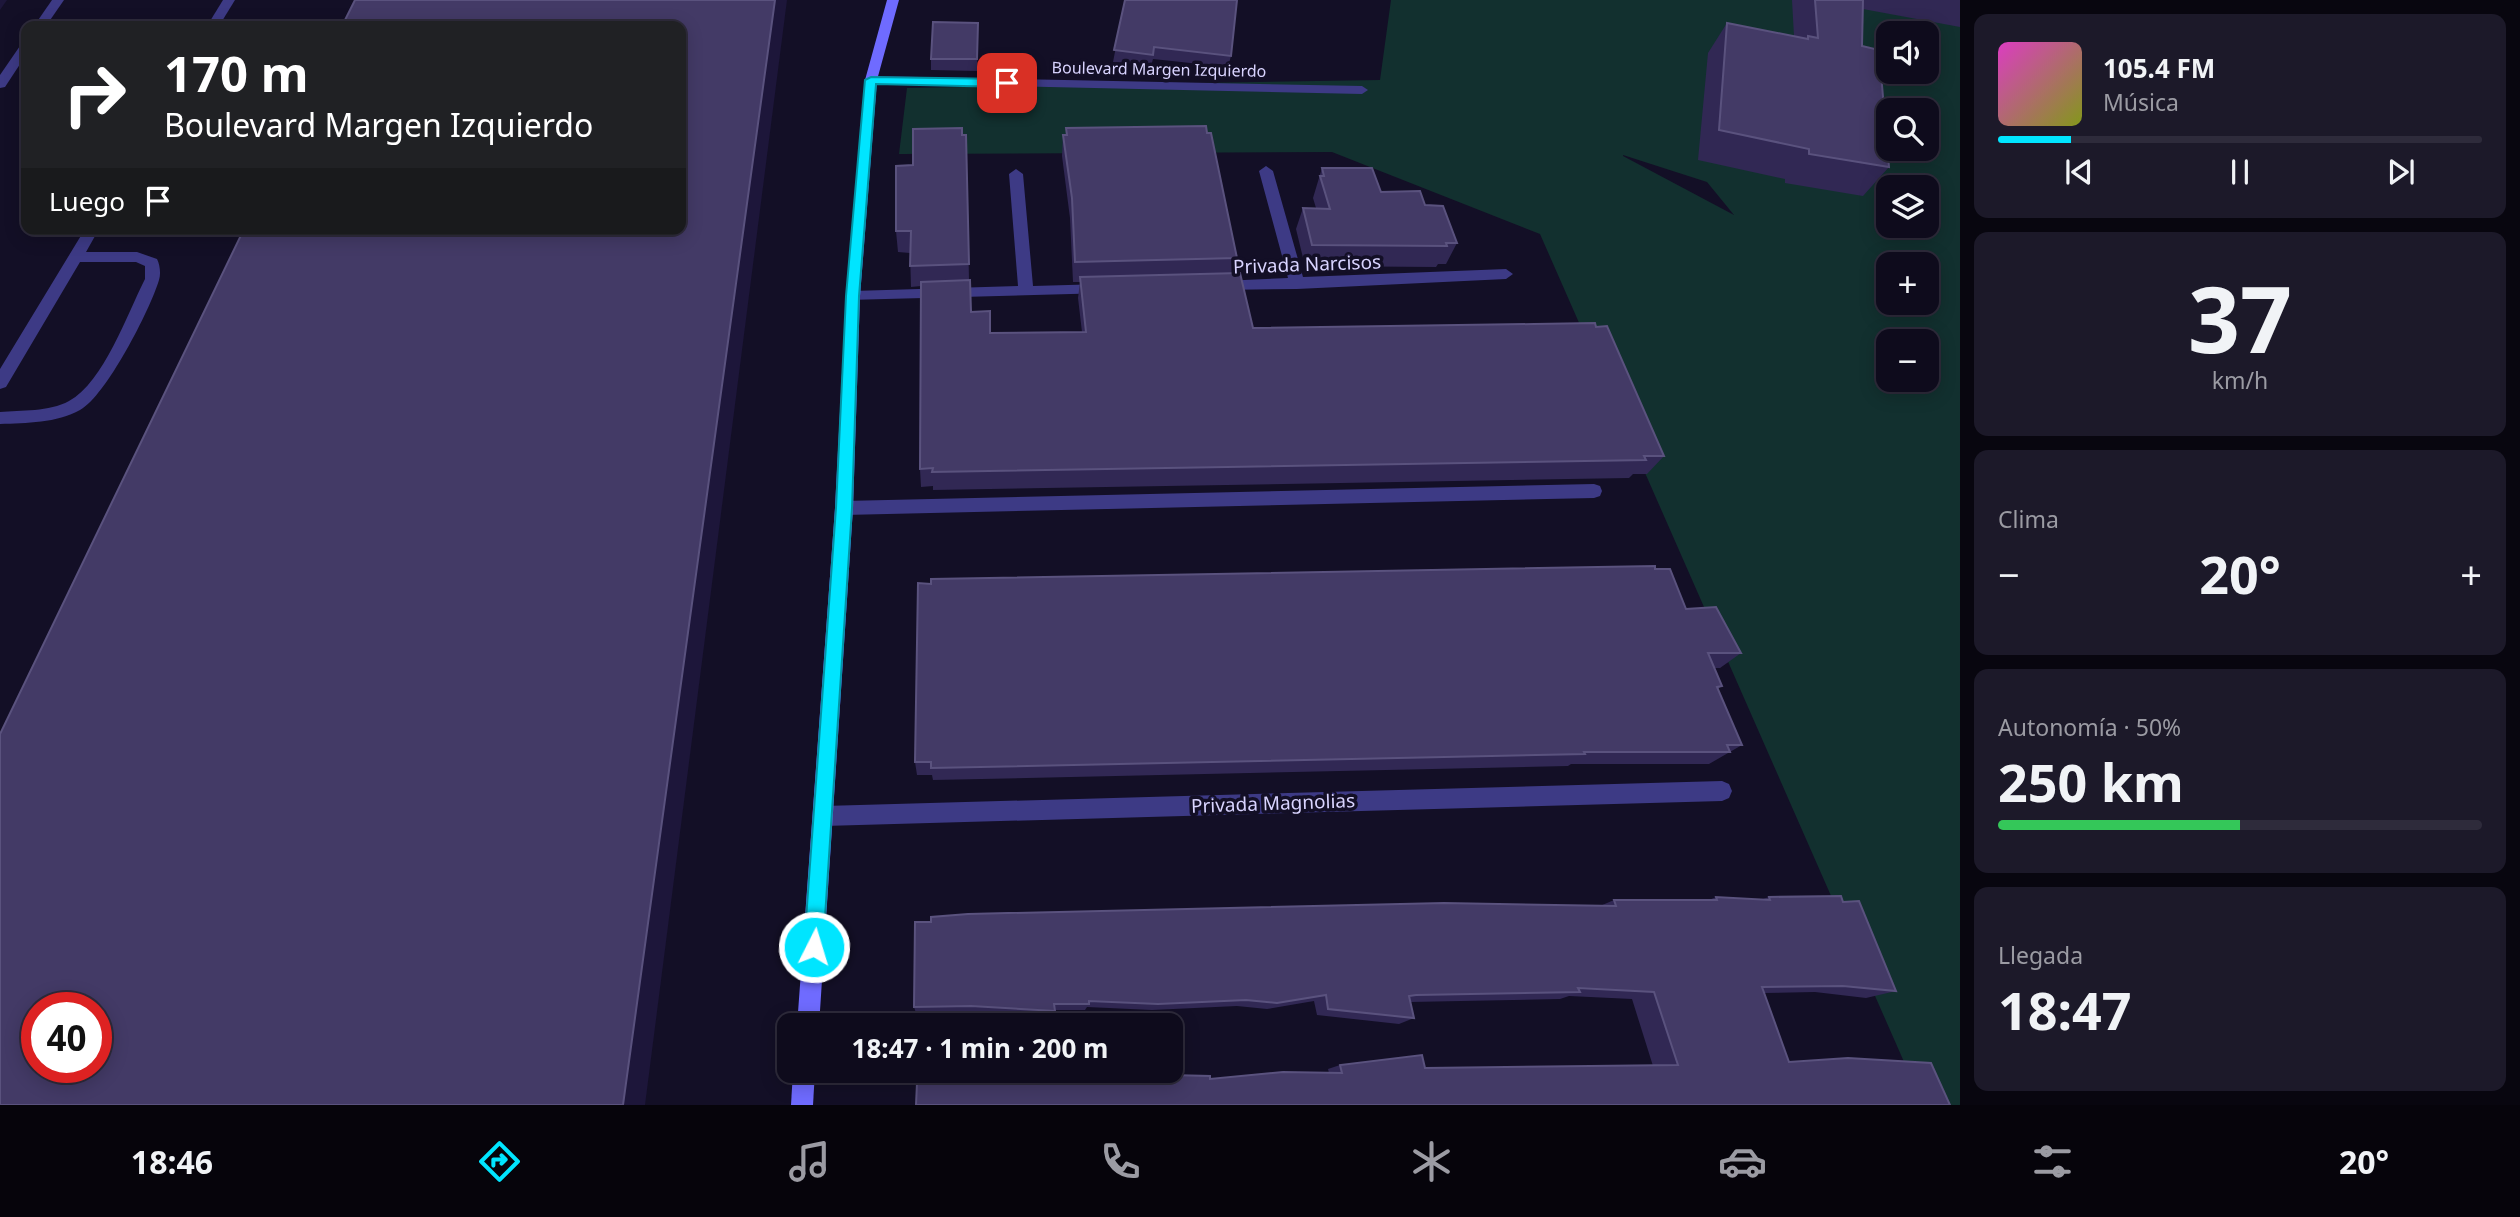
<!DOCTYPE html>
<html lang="es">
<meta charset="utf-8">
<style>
body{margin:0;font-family:"Noto Sans",sans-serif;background:#1c1929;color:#f1f3f6;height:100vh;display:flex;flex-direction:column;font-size:26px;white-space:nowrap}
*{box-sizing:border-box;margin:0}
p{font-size:23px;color:#9b9ba3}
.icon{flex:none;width:38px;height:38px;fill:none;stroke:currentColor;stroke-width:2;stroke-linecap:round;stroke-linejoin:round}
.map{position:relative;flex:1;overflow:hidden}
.drawer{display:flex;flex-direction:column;gap:14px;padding:14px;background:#08060f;width:560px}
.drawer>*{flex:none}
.banner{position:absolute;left:21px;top:21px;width:665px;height:214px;border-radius:14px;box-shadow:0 4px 18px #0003,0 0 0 2px #2e2b3b;background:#202124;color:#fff;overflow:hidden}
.fabs{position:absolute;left:1876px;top:21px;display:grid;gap:14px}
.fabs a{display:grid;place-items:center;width:63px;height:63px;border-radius:14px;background:#0e0b1c;box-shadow:0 4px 18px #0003,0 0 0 2px #2e2b3b;font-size:35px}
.speed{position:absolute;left:21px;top:992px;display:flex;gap:14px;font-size:35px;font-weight:700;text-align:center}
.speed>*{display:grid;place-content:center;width:91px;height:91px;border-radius:50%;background:#0e0b1c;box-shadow:0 4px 18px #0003,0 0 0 2px #2e2b3b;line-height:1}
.speed .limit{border:10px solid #d22;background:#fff;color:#111}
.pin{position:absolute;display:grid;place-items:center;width:60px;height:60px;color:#fff;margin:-30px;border-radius:14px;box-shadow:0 4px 10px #0006}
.me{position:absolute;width:77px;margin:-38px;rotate:5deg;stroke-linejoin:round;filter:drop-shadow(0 0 5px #0008)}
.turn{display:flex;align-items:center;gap:24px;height:147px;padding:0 28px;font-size:32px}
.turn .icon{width:91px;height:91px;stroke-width:2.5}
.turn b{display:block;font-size:49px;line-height:60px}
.then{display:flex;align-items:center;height:66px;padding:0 28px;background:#0003;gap:14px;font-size:26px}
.big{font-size:52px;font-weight:700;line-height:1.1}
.drawer .widget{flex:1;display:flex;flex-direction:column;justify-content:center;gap:10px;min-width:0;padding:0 24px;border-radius:14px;background:#1c1929}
.drawer .dial{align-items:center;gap:0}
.dial b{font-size:91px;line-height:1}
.song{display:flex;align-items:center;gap:21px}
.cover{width:84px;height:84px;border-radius:10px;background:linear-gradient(135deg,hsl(310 70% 55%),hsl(70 70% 35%))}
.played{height:7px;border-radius:4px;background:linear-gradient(90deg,#00e5ff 15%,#2e2b3b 15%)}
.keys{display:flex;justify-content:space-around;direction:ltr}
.heat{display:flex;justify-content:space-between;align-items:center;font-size:38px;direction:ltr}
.charge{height:10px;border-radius:5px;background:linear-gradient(90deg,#34c759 50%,#2e2b3b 0)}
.trip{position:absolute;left:777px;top:1013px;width:406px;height:70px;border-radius:14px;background:#0e0b1c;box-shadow:0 4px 18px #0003,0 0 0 2px #2e2b3b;font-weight:700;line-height:70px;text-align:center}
.menu{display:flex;height:112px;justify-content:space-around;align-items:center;background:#06040b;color:#9b9ba3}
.menu .icon{width:49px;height:49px}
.menu .on{color:#00e5ff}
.menu b{font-size:32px;color:#f1f3f6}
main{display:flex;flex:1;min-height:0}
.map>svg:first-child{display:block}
.green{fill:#12302f;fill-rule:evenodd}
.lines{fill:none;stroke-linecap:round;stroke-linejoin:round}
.lane{fill:#3d3a85;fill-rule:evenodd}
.street{fill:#3d3a85;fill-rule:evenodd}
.secondary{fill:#6f6bff;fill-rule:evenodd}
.wall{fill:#312854}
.shaded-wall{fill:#1d163a}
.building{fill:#433a66;stroke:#5a527e;stroke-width:2;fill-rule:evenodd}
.route{fill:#00e5ff;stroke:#0095a6;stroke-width:2}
.labels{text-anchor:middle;stroke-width:7;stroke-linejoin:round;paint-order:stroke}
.far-street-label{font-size:16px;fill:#d9d4ff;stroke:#130f26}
.street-label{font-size:19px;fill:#d9d4ff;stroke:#130f26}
</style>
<main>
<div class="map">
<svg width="1960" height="1105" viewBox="0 0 1960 1105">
<rect width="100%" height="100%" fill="#130f26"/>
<!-- green -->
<path class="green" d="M1391 0H1960V1105H1923L1540 234 1332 152 899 154 907 88 1380 80ZM1888 33H1927V72H1888ZM1888 110H1927V149H1888ZM1623 155 1707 182 1734 215 1623 156ZM1888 187H1927V226H1888ZM1888 264H1927V303H1888ZM1888 341H1927V380H1888Z"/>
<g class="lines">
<!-- lane -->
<g class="lane">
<polygon points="52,0 64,0 46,26 34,26"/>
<polygon points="223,0 235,0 219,26 207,26"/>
<polygon points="26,42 26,55 5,87 0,88 0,75 22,43"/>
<path d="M85 229H99L86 252H137L157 259C160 265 161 274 159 280 150 310 106 396 80 410 57 423 26 423 0 424V412C21 410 49 412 69 401 104 382 127 314 145 279V266L136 262H80L6 387 0 389V369Z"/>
</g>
<!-- street -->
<g class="street">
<polygon points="871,76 1362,86 1368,90 1362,94 866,83 866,77"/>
<polygon points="1266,166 1273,171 1303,277 1506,269 1513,274 1506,279 1297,289 1217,290 1215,286 1222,281 1288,278 1259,171"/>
<polygon points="1016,169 1023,174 1033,286 1103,284 1110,289 1108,293 848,300 846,296 848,292 853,291 1018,286 1009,174"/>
<polygon points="1594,484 1600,486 1602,491 1600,496 1594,498 844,515 838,513 835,508 838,503 844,501"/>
<polygon points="1722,781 1729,784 1732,791 1729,798 1722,801 824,826 817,823 814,816 817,809 824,806"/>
</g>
<!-- secondary -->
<g class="secondary">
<polygon points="887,0 899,0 877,80 860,296 853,508 819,1026 797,1026 835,508 846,296 865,80"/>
<polygon points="793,1071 815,1071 813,1105 791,1105"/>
</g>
</g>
<!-- wall -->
<g class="wall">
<polygon points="1125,0 1231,56 1228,67 1153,59 1151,66 1113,62"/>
<polygon points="1792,0 1960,0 1960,27 1863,9 1862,46 1889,167 1863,196 1785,183 1785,179 1698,160 1708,53 1727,23 1794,36"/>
<polygon points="978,23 977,71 931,70 931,59"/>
<polygon points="1066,128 1237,258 1232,273 1253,328 1664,456 1647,474 1633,474 1629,478 933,490 933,486 921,487 920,469 921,286 911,287 910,253 898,252 896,231 913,165 962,135 966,135 969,280 971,312 990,333 1082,332 1078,298 1080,282 1073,282 1070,218 1062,156 1063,135 1066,135"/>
<polygon points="1322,168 1381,192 1425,205 1457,243 1446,264 1438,264 1436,267 1305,266 1296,229 1303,208 1316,208 1313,198"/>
<polygon points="1655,569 1686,609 1741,653 1720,668 1714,668 1722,686 1718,689 1742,745 1709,764 1571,764 1568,766 933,780 932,775 917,775 915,762"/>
<polygon points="1716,897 1760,900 1769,897 1843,902 1896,991 1866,998 1815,992 1764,993 1789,1062 1931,1063 1210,1079 1329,1073 1328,1069 1340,1065 1425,1068 1653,1066 1632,999 1569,996 1560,999 1410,1002 1414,1018 1399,1024 1317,1015 1314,1001 1267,1009 1237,1006 1152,1010 1087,1007 1085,1010 1055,1010 1052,1017 971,1012 916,1013 914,1007 1600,906 1614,900 1709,900"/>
</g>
<!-- shaded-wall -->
<g class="shaded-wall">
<polygon points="0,0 7,0 0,10"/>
<polygon points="775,0 787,0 645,1105 623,1105"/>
</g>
<!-- building -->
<g class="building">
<path d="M355 0H775L623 1105H0V734L244 229H681V26H342ZM37 1008H96V1068H37Z"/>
<polygon points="1125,0 1237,0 1231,56 1154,47 1153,55 1114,50"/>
<polygon points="1815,0 1863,0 1862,46 1879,50 1889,167 1809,154 1809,149 1719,130 1727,23 1808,39 1808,36 1818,38"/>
<polygon points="933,22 978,23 977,59 931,59"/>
<polygon points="1206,126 1207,133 1211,133 1237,258 1075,262 1072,198 1063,135 1067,135 1066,128"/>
<polygon points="962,128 962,135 966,135 969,264 910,266 911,231 896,231 896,166 913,165 913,129"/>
<polygon points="1322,168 1372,168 1381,192 1420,191 1425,205 1443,206 1457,243 1446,243 1447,246 1312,245 1303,208 1330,209 1320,176 1324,176"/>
<polygon points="1240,273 1253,328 1534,324 1595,323 1596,327 1607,326 1664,456 1644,456 1646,460 932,472 933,468 920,469 921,282 970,280 971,312 990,311 990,333 1086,332 1080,277"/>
<polygon points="1655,566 1655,569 1670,569 1686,609 1716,607 1741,653 1708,653 1722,686 1717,687 1742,745 1727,745 1730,752 1584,752 1585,754 931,768 931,762 915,762 918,583 931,584 931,579"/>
<polygon points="1841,896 1843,902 1859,901 1896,991 1843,986 1762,987 1789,1062 1848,1058 1931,1063 1950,1105 916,1105 917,1083 1031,1077 1170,1075 1210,1076 1210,1079 1283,1072 1342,1073 1340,1065 1422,1055 1425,1068 1678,1065 1654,992 1578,988 1580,992 1416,995 1409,996 1414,1018 1328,1009 1326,995 1277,1003 1246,1000 1158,1004 1089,1001 1089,1004 1054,1004 1055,1011 971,1006 914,1007 915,922 931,922 931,917 968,914 1444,903 1616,906 1614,900 1717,900 1716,897 1770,900 1769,897"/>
</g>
<!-- route -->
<polygon class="route" points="871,77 1007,79 1013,83 1007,87 876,84 859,296 852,508 823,947 821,954 814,956 807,954 804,947 836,508 846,296 865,80"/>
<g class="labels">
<!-- far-street labels -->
<g class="far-street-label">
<text transform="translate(1159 69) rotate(1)" y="6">Boulevard Margen Izquierdo</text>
</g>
<!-- street labels -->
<g class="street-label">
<text transform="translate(1307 264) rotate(-2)" y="7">Privada Narcisos</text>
<text transform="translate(1273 803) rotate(-2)" y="7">Privada Magnolias</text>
</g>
</g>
</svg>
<div class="fabs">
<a><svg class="icon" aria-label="sound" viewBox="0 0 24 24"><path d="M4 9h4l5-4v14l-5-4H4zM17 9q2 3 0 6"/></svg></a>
<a><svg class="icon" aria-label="search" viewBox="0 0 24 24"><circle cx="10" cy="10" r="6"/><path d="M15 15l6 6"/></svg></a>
<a><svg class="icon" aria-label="layers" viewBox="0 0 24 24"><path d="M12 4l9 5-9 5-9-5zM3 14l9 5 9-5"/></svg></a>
<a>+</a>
<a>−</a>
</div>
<div class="speed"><div class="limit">40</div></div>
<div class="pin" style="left:1007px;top:83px;background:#d93025"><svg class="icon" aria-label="arrive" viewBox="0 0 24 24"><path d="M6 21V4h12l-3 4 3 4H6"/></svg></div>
<svg class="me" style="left:814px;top:947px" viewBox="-20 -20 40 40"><circle r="17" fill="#00e5ff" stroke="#fff" stroke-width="3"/><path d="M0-11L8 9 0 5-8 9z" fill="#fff"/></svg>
<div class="trip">18:47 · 1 min · 200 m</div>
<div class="banner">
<div class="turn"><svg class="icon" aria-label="right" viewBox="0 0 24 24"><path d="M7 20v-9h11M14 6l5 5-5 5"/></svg><div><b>170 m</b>Boulevard Margen Izquierdo</div></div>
<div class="then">Luego<svg class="icon" aria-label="arrive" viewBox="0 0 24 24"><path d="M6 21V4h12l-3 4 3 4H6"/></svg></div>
</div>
</div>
<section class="drawer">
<div class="widget">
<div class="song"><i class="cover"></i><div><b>105.4 FM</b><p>Música</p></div></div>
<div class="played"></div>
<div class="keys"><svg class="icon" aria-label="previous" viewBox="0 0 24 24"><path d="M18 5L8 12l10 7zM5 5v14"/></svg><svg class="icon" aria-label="pause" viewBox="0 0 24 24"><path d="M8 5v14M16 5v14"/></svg><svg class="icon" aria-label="next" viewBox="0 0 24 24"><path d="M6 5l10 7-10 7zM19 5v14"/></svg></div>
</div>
<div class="widget dial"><b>37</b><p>km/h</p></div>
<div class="widget"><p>Clima</p>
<div class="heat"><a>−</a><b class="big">20°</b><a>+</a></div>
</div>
<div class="widget"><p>Autonomía · 50%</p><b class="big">250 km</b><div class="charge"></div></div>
<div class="widget"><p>Llegada</p><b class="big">18:47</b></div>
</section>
</main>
<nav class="menu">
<b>18:46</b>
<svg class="icon on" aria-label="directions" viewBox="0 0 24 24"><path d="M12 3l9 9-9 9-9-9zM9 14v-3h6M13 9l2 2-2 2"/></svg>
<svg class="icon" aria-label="music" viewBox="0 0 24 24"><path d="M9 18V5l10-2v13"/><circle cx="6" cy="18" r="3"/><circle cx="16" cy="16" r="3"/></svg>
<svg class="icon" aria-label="phone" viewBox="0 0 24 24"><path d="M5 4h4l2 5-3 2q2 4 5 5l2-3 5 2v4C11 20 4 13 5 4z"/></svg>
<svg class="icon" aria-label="climate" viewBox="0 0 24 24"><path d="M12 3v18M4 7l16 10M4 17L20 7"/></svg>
<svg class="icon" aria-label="car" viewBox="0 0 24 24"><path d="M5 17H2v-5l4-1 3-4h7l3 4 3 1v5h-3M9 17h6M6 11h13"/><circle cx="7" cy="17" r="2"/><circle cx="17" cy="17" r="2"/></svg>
<svg class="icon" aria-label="filters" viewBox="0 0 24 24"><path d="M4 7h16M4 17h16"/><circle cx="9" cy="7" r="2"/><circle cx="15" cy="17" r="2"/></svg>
<b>20°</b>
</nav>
